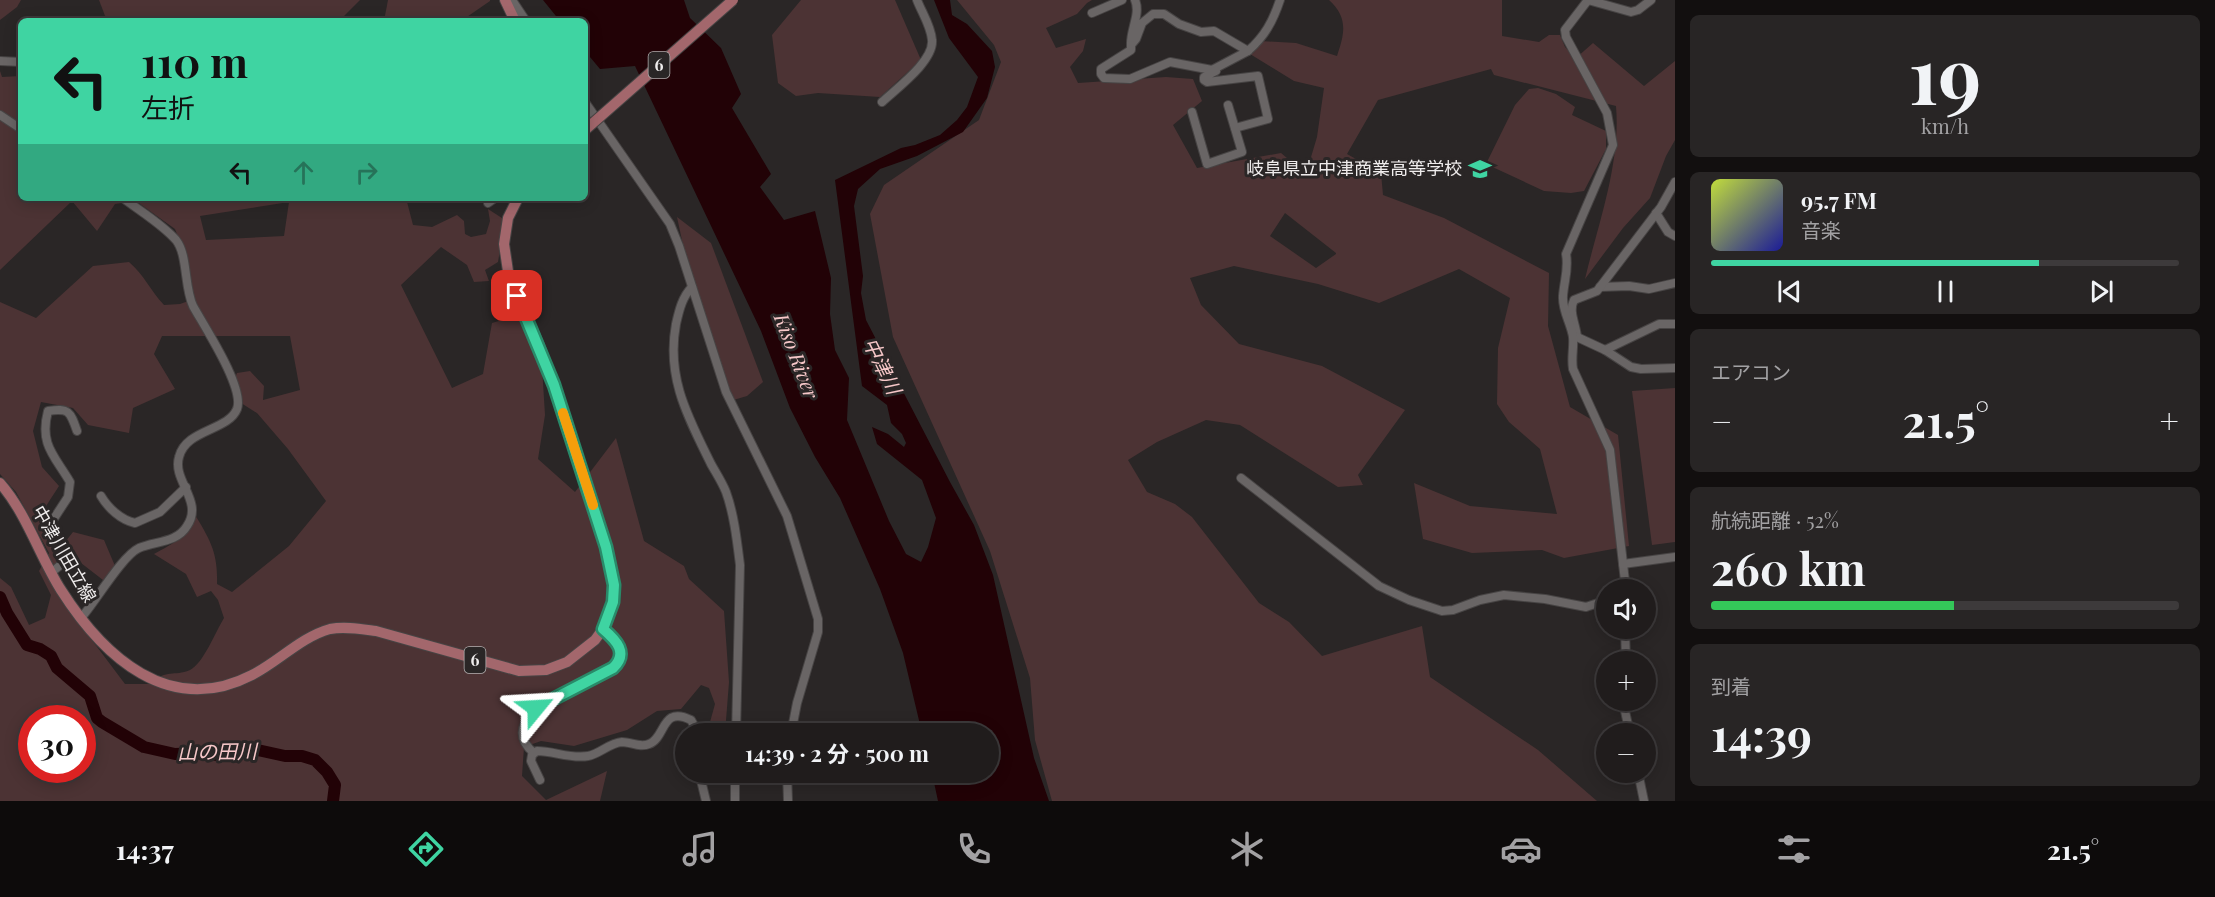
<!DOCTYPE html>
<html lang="ja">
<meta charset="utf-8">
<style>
body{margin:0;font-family:"Playfair Display","Noto Sans JP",serif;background:#282525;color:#f1f3f6;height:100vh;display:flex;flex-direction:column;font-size:22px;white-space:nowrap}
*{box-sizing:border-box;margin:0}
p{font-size:20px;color:#a2a1a3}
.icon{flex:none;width:33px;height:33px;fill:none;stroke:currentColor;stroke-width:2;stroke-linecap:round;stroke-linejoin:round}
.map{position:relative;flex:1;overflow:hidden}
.side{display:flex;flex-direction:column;gap:15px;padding:15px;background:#120f0f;width:540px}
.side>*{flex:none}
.banner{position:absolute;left:18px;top:18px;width:570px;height:183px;border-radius:9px;box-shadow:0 3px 15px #0003,0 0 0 2px #3d3a3b;background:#3fd4a2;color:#111;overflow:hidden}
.fabs{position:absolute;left:1596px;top:579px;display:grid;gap:12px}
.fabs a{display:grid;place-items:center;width:60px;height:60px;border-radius:50%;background:#201c1c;box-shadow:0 3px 15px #0003,0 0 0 2px #3d3a3b;font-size:30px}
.speed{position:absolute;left:18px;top:705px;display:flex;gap:12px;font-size:30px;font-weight:700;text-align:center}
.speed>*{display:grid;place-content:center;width:78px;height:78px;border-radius:50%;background:#201c1c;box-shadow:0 3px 15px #0003,0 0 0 2px #3d3a3b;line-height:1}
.speed .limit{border:9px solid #d22;background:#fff;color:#111}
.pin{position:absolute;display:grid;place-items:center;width:51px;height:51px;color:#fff;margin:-26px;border-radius:12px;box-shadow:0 3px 9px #0006}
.me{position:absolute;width:66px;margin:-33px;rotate:63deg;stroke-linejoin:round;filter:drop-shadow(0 0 4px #0008)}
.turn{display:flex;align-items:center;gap:21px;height:126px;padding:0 24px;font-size:27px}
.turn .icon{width:78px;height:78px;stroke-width:2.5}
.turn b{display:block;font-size:42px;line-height:51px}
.lanes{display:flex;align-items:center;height:57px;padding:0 24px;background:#0003;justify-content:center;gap:30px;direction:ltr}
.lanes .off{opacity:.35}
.big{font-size:45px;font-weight:700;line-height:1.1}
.side .card{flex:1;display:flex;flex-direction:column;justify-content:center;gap:9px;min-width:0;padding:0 21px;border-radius:9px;background:#282525}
.side .dial{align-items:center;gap:0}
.dial b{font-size:78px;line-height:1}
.song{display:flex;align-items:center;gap:18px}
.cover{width:72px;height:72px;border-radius:9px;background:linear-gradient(135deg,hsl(70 70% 55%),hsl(240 70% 35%))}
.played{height:6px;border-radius:3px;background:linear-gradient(90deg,#3fd4a2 70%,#3d3a3b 70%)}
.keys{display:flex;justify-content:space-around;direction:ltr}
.heat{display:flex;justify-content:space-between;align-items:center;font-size:33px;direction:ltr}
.charge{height:9px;border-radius:4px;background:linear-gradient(90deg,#34c759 52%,#3d3a3b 0)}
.trip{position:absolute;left:675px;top:723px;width:324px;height:60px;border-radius:30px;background:#201c1c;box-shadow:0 3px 15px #0003,0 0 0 2px #3d3a3b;font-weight:700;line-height:60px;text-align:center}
.dock{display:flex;height:96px;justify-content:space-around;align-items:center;background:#0d0b0b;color:#a2a1a3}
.dock .icon{width:42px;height:42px}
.dock .on{color:#3fd4a2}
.dock b{font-size:27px;color:#f1f3f6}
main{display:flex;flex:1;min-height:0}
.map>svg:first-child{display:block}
.green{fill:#4c3334;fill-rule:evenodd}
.water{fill:#220206}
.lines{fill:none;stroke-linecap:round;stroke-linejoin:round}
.river{stroke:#220206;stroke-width:12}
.minor-casing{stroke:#474444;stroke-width:10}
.major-casing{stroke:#474444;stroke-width:12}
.minor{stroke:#696565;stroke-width:8}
.major{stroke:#a3676c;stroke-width:10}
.major-bridge-casing{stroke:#474444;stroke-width:12;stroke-linecap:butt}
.major-bridge{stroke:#a3676c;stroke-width:10}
.route-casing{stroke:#298a69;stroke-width:15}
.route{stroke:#3fd4a2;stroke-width:10}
.slow{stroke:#f59e0b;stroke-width:10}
.labels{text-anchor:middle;stroke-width:6;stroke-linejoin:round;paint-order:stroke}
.shield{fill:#2a2626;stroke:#b4b1b1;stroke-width:1.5}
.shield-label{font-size:16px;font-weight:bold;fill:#efecec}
.poi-label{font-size:18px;fill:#efecec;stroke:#2a2626;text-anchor:end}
.street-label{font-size:18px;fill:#efecec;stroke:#2a2626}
.water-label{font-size:20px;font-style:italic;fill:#f7c8c9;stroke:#2a2626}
</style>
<main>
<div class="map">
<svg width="1675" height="801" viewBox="0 0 1675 801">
<rect width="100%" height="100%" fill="#2a2626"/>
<!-- green -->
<g class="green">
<polygon points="0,0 21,0 17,7 0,20"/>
<polygon points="99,0 360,0 339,21 107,21"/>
<polygon points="388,0 490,0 490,1 461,21 384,21"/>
<polygon points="801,0 895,0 921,60 880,97 818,93 796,96 778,83 772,35"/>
<path d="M957 0H1092L1087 3 1077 14 1046 28 1056 48 1086 39 1083 51 1070 67 1078 83 1166 77 1193 79 1202 101 1173 125 1197 168 1281 153 1306 174 1317 137 1324 88 1294 81 1250 54 1260 41 1296 43 1337 56C1345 33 1348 17 1329 0H1502V36L1539 42 1549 35H1560L1565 47 1576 58 1593 43 1644 86 1675 61V140L1666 156 1650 198 1623 228 1585 279C1598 224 1621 163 1616 106L1494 75 1491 69 1378 100 1347 154 1381 173 1383 195 1444 218 1549 273 1548 326 1570 407 1618 435 1629 546 1564 558 1542 550 1472 553 1423 539 1414 483 1470 506 1557 514 1540 449 1509 422 1497 404 1498 348 1510 298 1459 269 1379 303 1318 284 1234 266 1190 278 1201 305 1239 344 1322 366 1405 410 1358 475 1363 485 1338 487 1240 425 1206 420 1157 442 1128 460 1147 492 1175 504 1192 517 1259 603 1289 622 1322 656 1422 626 1430 677 1538 750 1597 801H1052L1035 740 1030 678 990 551 893 337 870 214 884 185 979 120 1001 62 994 45ZM1285 213 1336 253V254L1316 268 1270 236Z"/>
<path d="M0 71 2 77 21 76V198H406L413 225 432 227 457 215 464 221 465 234 471 237 486 234 490 221 488 209 505 220 498 262 485 270 489 281 474 282 467 265 441 247 401 285 452 388 483 374 492 323 520 315 542 367 545 415 538 459 575 492 616 438 644 541 684 566 689 579 724 611 729 682 725 733H707L715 704 709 688 701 685 681 709 657 711 627 730 574 746 541 741 524 747 522 776 546 800 607 771 600 801H0V578L11 587 29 625 45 618 51 595 39 571 49 553 16 492 0 474V302L36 318 93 266 129 262C145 276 150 290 164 305L180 304 194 299 187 260 175 229 136 201 115 204 97 231 72 201 0 270ZM289 202 284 236 206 240 200 216ZM162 336H290L300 390 263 400 264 386 250 371 237 373 234 380 241 403 257 413 288 449 326 501 289 546 232 592 217 584C218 552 210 540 194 513 188 537 174 543 154 554L186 574 197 597 211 591 218 600 224 618C216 631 203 664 190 670 173 677 168 668 150 684H125L61 599 49 577 66 561 81 563 103 580 115 566 104 540 73 532 61 547C27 526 42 513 59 486L42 467 33 431 41 402 73 408 88 425 129 433 133 408 175 389 154 354ZM32 718H82V770H32Z"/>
<polygon points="1538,88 1556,94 1575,107 1572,115 1606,131 1606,149 1584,191 1571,193 1544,191 1486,164 1515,105 1529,89"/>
<polygon points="677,217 711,243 763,382 747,396 730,401 700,324"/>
<polygon points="1675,388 1675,542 1652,545 1632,391"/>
</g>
<!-- water -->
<polygon class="water" points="543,0 684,0 690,18 721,48 741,94 732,108 771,174 760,187 784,220 815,211 831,278 830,314 835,350 849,378 847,420 889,521 906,554 921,562 928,547 936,518 922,480 877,444 872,427 888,434 904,447 906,443 902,434 891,423 887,405 862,386 835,180 901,148 915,145 940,135 957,120 967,107 978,77 949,38 934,0 950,0 952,15 967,24 992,51 995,67 987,98 963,132 917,156 880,169 858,189 854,206 863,276 861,293 866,320 950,482 974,525 993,575 1034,758 1049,801 938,801 932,773 988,772 988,734 922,733 903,653 880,589 840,498 815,457 790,408 761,331 635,66 600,69 585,51 585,21 560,21"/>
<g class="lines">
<!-- river -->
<polyline class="river" points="0,597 7,613 27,645 40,649 51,656 57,668 90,696 97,718 102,722 144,747 175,754 201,753 217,755 253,749 285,756 302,756 315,760 327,772 335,785 333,801"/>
<!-- minor casing -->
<g class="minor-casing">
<g id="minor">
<polyline points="512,0 526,21"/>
<path d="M1135 0C1141 14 1130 30 1131 45L1136 39 1142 23 1153 14H1164L1179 24 1201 32 1214 31 1248 51C1265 36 1273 21 1280 0"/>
<polyline points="1092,13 1122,0"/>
<polyline points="1131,45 1131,50 1101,69 1101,74 1104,78 1130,79 1170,62 1212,70 1248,51"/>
<polyline points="0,61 21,62"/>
<polyline points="1216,71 1204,77 1204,80 1207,82 1258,76 1268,119 1235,128"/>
<polyline points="585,102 670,224 679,246 726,392 787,516 818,619 818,632 797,703 791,734"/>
<path d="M882 102C897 88 934 61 932 40 931 26 922 13 917 0"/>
<polyline points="1192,112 1207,164 1242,152 1228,105"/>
<polyline points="0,115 21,129"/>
<polyline points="488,203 495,198"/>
<polyline points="1656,213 1668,232 1675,236"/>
<path d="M692 287C682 297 679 311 676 324 666 378 688 417 711 464 716 473 722 482 726 492 734 514 737 541 740 565L736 734"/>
<polyline points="1600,287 1629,286 1649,289 1675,283"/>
<path d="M1574 336 1577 337C1576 324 1568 312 1574 300L1597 291 1661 207 1675 182"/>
<polyline points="1577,337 1605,350 1631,367 1641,369 1675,368"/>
<polyline points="1605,350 1659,324 1675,324"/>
<polyline points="1241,478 1379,586 1409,600 1442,611 1453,610 1480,600 1504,595 1545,599 1586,607 1604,601 1606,602"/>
<path d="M101 496C108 508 121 520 135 523L160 512 186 487"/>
<polyline points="1623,564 1675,557"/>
<path d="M52 572 69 558C65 544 55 535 51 523L68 497 70 482C55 456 39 445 48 411 69 408 70 411 77 431"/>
<path d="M1626 590 1610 450 1573 369C1571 358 1574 348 1573 337 1571 323 1562 311 1563 296 1564 281 1569 269 1566 254L1613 145 1607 113 1566 37 1565 30 1588 0 1631 12 1638 10 1651 0"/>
<path d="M81 618C96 601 122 556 139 548 155 541 177 543 187 526 204 501 172 481 179 457 186 429 228 431 237 409 245 388 204 326 193 306 184 287 188 255 176 240 162 224 140 211 123 198"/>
<polyline points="1625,628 1626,662"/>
<polyline points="1626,700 1625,711 1630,734"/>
<path d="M534 753C518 740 520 726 533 711L609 671C631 656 619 642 603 629"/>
<polyline points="699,772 706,801"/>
<polyline points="787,772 788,801"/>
<polyline points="1638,772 1644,801"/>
<path d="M540 780 531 761 532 755 537 751C554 751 570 759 588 756 600 754 609 743 622 742 631 742 640 748 649 744 666 738 661 705 691 720L699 734"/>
<polyline points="735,801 735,772"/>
</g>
</g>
<!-- major casing -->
<g class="major-casing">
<g id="major">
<polyline points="505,0 515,21"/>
<path d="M0 483C27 514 39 555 61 590 103 656 169 718 252 675 278 662 301 637 330 629 345 626 361 629 376 631L519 671 546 670 567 662 595 640 603 629 613 602 614 585 606 547 560 402 539 345 509 278 504 244 508 218 518 198"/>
</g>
</g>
<!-- minor -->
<use href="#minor" class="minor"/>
<!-- major -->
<use href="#major" class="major"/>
<!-- major-bridge casing -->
<g class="major-bridge-casing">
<polyline id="major-bridge" points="585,130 733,0"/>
</g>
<!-- major-bridge -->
<use href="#major-bridge" class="major-bridge"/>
</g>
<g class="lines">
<!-- route casing -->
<g class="route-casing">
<path id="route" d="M517 296 554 385 606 547 614 585 613 602 603 629C616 640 629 653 613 668L536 708"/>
</g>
<!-- route -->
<use href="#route" class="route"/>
<!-- slow -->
<polyline class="slow" points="563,413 593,505"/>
</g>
<!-- icons -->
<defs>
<g id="school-bare" transform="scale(1.8)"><path d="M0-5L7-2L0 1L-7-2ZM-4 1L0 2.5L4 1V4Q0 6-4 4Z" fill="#3fd4a2" stroke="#2a2626" stroke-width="2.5" paint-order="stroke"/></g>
</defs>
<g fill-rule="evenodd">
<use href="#school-bare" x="1480" y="169"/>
</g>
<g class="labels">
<!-- shield labels -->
<g class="shield">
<rect x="648.5" y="52" width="21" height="26" rx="4.5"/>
<rect x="464.5" y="647" width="21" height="26" rx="4.5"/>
</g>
<g class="shield-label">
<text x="659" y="71">6</text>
<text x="475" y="666">6</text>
</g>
<!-- poi labels -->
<g class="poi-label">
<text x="1462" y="175">岐阜県立中津商業高等学校</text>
</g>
<!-- street labels -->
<g class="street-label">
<text transform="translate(64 554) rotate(60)" y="6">中津川田立線</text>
</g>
<!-- water labels -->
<g class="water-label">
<text transform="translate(796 356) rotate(69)" y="7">Kiso River</text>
<text transform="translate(882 366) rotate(64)" y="7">中津川</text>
<text transform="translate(217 752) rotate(-1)" y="7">山の田川</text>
</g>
</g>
</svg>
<div class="fabs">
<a><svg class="icon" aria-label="sound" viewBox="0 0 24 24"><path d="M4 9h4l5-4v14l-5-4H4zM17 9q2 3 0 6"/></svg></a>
<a>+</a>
<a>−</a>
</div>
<div class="speed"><div class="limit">30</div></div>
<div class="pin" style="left:517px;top:296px;background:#d93025"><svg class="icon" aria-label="arrive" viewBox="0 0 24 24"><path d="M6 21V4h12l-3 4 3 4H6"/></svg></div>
<svg class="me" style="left:536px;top:708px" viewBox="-20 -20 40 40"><path d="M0-17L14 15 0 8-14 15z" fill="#3fd4a2" stroke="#fff" stroke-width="4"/></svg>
<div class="trip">14:39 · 2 分 · 500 m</div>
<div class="banner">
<div class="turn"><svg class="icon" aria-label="left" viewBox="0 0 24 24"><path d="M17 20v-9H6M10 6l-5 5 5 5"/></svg><div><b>110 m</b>左折</div></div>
<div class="lanes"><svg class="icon" aria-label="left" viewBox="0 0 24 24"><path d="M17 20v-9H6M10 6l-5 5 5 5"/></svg><svg class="icon off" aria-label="ahead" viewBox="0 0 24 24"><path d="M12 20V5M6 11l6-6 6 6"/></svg><svg class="icon off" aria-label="right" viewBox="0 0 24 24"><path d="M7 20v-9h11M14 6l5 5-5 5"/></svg></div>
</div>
</div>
<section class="side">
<div class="card dial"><b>19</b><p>km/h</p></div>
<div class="card">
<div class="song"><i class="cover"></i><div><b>95.7 FM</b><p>音楽</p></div></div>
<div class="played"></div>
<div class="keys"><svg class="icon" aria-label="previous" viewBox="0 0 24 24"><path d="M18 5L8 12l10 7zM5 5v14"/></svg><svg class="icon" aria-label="pause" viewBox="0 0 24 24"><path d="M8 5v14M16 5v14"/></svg><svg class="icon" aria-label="next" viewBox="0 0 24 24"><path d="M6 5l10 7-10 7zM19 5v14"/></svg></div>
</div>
<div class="card"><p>エアコン</p>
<div class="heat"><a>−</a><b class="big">21.5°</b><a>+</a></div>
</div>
<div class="card"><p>航続距離 · 52%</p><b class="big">260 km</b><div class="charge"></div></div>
<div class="card"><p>到着</p><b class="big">14:39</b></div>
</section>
</main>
<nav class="dock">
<b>14:37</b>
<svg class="icon on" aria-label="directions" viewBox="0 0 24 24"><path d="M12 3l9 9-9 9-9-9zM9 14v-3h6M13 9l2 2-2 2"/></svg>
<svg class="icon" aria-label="music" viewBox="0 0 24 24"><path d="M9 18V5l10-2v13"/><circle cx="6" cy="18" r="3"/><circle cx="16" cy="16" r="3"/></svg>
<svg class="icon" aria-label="phone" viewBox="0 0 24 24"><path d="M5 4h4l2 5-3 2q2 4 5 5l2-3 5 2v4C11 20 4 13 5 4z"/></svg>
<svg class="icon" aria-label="climate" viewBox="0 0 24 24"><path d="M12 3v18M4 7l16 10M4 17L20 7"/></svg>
<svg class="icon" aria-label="car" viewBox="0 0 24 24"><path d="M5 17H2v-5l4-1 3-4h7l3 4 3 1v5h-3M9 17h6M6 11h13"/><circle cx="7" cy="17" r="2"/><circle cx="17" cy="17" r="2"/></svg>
<svg class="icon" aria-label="filters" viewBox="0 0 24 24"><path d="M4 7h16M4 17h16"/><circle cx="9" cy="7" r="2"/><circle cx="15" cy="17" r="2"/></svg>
<b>21.5°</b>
</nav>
